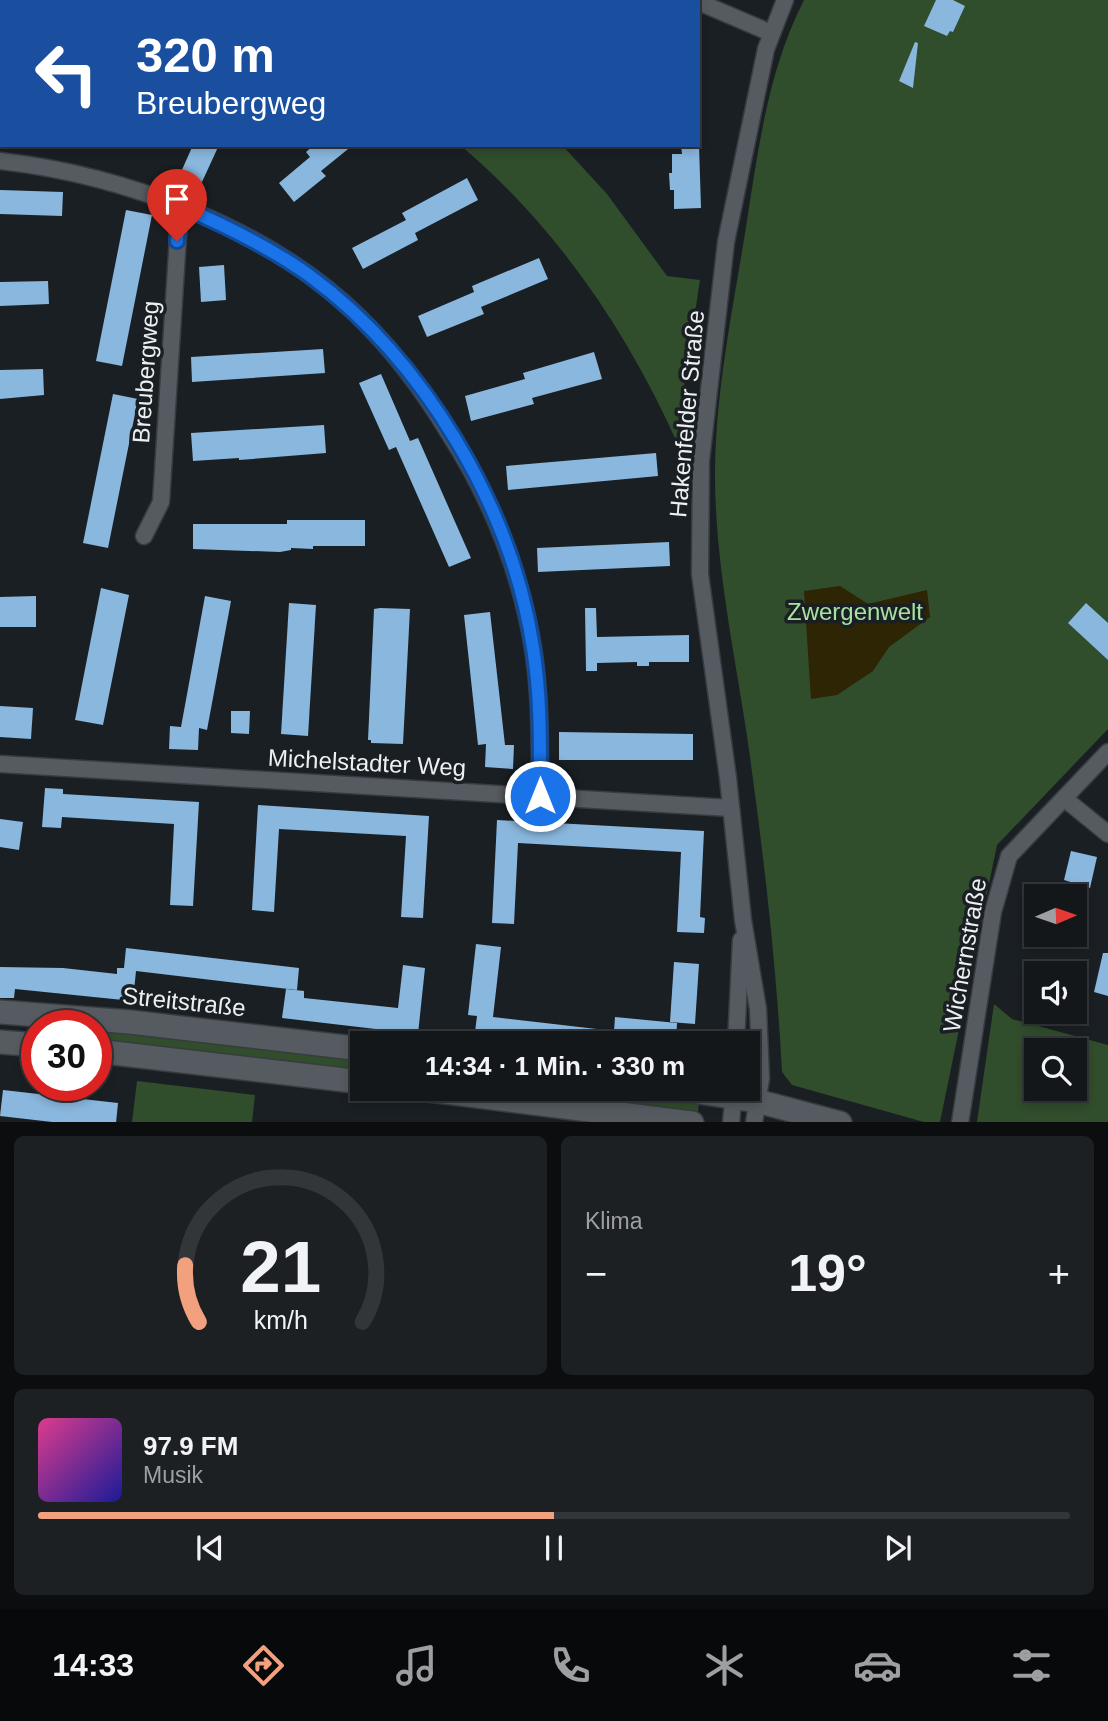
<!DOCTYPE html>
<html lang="de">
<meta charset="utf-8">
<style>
body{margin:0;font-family:Helvetica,sans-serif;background:#1d2023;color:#f1f3f6;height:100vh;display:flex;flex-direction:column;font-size:26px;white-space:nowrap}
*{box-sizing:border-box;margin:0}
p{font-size:23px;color:#9d9fa2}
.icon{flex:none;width:38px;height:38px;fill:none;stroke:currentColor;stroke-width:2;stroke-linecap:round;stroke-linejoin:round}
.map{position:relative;height:1122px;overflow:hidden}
.side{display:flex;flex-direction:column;gap:14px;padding:14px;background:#0b0d0e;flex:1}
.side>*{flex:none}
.hud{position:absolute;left:0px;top:0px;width:700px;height:147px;box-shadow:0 4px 10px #0003,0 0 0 2px #333639;background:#1a4fa0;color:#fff;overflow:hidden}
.needle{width:46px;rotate:88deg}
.controls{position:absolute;left:1024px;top:884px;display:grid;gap:14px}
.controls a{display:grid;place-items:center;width:63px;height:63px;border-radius:0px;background:#14171a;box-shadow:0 4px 10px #0003,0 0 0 2px #333639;font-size:35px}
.speed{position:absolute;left:21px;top:1010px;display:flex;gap:14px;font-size:35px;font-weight:700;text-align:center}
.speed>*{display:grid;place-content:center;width:91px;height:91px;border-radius:50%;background:#14171a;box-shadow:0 4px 10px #0003,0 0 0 2px #333639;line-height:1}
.speed .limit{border:10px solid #d22;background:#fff;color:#111}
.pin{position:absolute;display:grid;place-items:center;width:60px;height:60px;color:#fff;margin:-72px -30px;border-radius:50% 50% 50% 0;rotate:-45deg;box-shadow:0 0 7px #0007}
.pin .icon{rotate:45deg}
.me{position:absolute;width:77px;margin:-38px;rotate:0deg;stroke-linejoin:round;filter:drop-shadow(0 0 5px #0008)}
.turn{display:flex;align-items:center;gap:24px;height:147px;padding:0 21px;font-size:32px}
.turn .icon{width:91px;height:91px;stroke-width:2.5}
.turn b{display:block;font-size:49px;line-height:60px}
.big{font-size:52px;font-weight:600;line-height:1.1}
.side .widget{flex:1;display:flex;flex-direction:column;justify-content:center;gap:10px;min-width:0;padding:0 24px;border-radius:10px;background:#1d2023}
.side .dial{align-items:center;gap:0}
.dial svg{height:182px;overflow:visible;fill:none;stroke:#333639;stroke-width:7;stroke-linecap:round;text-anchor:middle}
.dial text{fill:#f1f3f6;stroke:none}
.song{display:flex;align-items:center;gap:21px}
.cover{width:84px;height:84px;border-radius:10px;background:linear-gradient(135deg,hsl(330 70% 55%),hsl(240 70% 35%))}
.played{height:7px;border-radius:4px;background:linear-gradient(90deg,#f2a17e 50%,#333639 50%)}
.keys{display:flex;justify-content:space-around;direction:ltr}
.heat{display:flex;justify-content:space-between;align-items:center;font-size:38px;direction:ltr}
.side .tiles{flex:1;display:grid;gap:14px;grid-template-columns:1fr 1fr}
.widget:last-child{grid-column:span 2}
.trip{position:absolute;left:350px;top:1031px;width:410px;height:70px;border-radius:0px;background:#14171a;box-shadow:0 4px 10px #0003,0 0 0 2px #333639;font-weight:600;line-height:70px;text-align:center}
.tab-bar{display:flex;height:112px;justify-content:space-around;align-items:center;background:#08090a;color:#9d9fa2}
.tab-bar .icon{width:49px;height:49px}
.tab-bar .on{color:#f2a17e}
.tab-bar b{font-size:32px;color:#f1f3f6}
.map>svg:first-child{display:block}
.green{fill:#304d2c;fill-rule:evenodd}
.sand{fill:#2d2504}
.building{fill:#8ab7de}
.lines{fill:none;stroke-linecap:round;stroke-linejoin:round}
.street-casing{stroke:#383c40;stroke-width:19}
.secondary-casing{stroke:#383c40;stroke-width:26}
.street{stroke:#555b60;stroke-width:16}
.secondary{stroke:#555b60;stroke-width:23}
.route-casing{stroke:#114b97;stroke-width:18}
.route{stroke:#1a73e8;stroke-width:12}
.labels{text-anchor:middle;stroke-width:7;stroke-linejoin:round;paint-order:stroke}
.street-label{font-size:24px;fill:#edf0f3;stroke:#1a1f23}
.park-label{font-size:24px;fill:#a8e1a1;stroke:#1a1f23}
</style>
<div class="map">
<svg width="1108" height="1123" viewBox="0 0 1108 1123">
<rect width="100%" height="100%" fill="#1a1f23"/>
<!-- green -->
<g class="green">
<path d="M804 0H1108V729L997 845 940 1122H924L792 1085 782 1072C776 959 763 848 747 736 734 650 715 562 715 476 715 392 733 309 746 227 758 150 768 70 804 0Z"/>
<path d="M460 145H562L607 194 667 276 700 280 684 386 679 447C628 332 557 227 460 145Z"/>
<path d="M994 1004 1012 1019 1108 1045V1122H977ZM1036 1050H1074V1088H1036Z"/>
<polygon points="96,1026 362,1056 362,1074 96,1043"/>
<polygon points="137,1081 255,1095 252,1122 132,1122"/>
<polygon points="486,1089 628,1089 699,1101 698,1112"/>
</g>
<!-- sand -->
<polygon class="sand" points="840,586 868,604 927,590 930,617 889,647 873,671 837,695 811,699 804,591"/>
<!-- building -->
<g class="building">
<polygon points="936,0 953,0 965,6 953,32 950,31 947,36 924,26"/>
<polygon points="915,42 918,43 913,88 899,81"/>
<polygon points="193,145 219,145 202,182 181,172"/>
<polygon points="314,145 353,145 321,171 326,176 294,202 279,183 310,157 306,152"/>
<polygon points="681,145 699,145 701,208 674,209 674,190 670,190 669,173 672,173 672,154 682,154"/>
<polygon points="467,178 478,200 415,233 418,240 363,269 352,248 406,220 402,213"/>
<polygon points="0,190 63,192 62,216 0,214"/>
<polygon points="126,210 152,215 122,366 96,361"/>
<polygon points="539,258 548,279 481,307 484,314 427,337 418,316 474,292 472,286"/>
<polygon points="224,265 226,300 201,302 199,267"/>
<polygon points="48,281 49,304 0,306 0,282"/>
<polygon points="323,349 325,373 192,382 191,357"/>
<polygon points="594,352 602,379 532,398 534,404 471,421 465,396 525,379 523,373"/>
<polygon points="43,369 44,395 0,399 0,370"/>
<polygon points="381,374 410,441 418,438 471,558 449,567 396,447 389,450 359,383"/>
<polygon points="113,394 138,399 108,548 83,543"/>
<polygon points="324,425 326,453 239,460 239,458 193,461 191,433"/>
<polygon points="656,453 658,476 508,490 506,466"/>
<polygon points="287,520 365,520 365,546 313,546 313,549 291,548 291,550 280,552 193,549 193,524 287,524"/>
<polygon points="669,542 670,566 538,572 537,548"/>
<polygon points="101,588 129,595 103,725 75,720"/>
<polygon points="36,596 36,627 0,627 0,597"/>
<polygon points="205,596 231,601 207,730 199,728 198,750 169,749 170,726 181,727"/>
<polygon points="289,603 316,605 308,736 281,734"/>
<polygon points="1086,603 1108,623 1108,660 1068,623"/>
<polygon points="380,608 410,609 403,744 371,743 371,740 368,740 374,609"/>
<polygon points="585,608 596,608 597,637 689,635 689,662 649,662 649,666 637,666 637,662 597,663 597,671 586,671"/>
<polygon points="490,612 505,745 514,745 513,769 485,767 486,744 478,745 464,615"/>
<polygon points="0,706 33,708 31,739 0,737"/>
<polygon points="231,711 250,711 249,734 231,733"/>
<polygon points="559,732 693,734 693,760 559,760"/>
<polygon points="45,788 63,789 63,794 199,802 193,906 170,905 174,824 62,817 61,828 42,827"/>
<polygon points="258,805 429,816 423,918 401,917 406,836 279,829 274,912 252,910"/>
<polygon points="0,819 23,822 19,850 0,847"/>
<polygon points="497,820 704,831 700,917 705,918 704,933 677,932 681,852 518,843 514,924 492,923"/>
<polygon points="1071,851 1097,857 1090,888 1064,880"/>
<polygon points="476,944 501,947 493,1017 614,1031 615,1017 677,1023 676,1043 503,1043 474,1040 477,1016 468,1015"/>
<polygon points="126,948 299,968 297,990 136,971 133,1001 15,989 14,998 0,998 0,967 63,968 117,974 117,968 124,968"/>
<polygon points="1103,953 1108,953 1108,996 1094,992"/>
<polygon points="674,962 699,964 695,1024 670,1022"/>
<polygon points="403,965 425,968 418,1034 282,1018 286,989 304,991 304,998 398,1008"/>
<polygon points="3,1090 118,1103 116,1123 61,1123 0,1116"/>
</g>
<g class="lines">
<!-- street casing -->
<g class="street-casing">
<g id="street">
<polyline points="694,0 771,33"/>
<path d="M0 161C124 175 268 228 358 316 394 351 423 390 449 433 485 489 512 551 527 617 541 676 540 736 540 796"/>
<polyline points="144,536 161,502 180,206"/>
<polyline points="0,764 730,808"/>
<polyline points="1065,799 1108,834"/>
<polyline points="736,1043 741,940"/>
<polyline points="731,1123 734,1090"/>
<polyline points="754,1123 761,1078 758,1009 743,920 728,778 700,574 701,460 726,242 766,49 785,0"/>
<polyline points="960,1123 993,912 1009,856 1108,752"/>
</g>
</g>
<!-- secondary casing -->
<g class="secondary-casing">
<g id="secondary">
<polyline points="0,1012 130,1022 362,1049"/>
<polyline points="0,1042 37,1045"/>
<polyline points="96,1051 362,1082"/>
<polyline points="413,1088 692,1123"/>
<polyline points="672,1088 757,1101 840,1123"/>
</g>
</g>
<!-- street -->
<use href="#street" class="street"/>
<!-- secondary -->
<use href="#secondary" class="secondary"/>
</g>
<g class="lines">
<!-- route casing -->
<g class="route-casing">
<path id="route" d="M177 241 180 206C224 225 270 247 310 276 424 360 512 508 533 648 541 697 540 746 540 796"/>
</g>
<!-- route -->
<use href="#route" class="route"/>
</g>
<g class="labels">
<!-- street labels -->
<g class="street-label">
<text transform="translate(146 372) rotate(-86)" y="8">Breubergweg</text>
<text transform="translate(687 414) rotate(-85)" y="8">Hakenfelder Straße</text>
<text transform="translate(367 763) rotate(3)" y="8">Michelstadter Weg</text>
<text transform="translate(965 955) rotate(-80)" y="8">Wichernstraße</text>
<text transform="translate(184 1002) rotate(6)" y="8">Streitstraße</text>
</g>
<!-- park labels -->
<g class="park-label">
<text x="855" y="620">Zwergenwelt</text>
</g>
</g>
</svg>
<div class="controls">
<a><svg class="needle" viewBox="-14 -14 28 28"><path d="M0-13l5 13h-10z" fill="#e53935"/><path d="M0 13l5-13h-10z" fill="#9d9fa2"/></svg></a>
<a><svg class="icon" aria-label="sound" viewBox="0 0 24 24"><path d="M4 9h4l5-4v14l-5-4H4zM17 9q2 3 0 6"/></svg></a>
<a><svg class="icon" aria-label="search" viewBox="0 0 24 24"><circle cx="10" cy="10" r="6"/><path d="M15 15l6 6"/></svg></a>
</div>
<div class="speed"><div class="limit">30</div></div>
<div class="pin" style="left:177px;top:241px;background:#d93025"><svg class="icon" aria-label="arrive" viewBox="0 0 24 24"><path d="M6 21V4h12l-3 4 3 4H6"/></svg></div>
<svg class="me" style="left:540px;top:796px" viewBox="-20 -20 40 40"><circle r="17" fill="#1a73e8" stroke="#fff" stroke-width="3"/><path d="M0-11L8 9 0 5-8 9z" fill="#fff"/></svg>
<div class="trip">14:34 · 1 Min. · 330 m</div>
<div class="hud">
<div class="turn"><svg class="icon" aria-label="left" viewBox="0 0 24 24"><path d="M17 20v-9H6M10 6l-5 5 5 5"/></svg><div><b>320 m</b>Breubergweg</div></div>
</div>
</div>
<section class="side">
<div class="tiles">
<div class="widget dial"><svg viewBox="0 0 100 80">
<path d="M14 69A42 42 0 1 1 86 69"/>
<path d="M14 69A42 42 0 0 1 8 44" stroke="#f2a17e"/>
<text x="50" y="56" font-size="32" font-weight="700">21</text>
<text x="50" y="72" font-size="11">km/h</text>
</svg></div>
<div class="widget"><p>Klima</p>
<div class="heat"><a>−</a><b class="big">19°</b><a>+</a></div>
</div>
<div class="widget">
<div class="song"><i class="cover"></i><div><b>97.9 FM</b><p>Musik</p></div></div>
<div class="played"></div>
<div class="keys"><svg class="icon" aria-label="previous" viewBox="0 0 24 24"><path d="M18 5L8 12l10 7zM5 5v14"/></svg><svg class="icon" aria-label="pause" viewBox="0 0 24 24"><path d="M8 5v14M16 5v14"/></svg><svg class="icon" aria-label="next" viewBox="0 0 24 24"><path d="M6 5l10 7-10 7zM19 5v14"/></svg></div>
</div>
</div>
</section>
<nav class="tab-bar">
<b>14:33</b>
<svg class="icon on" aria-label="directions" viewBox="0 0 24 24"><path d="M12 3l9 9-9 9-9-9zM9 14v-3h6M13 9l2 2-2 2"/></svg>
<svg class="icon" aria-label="music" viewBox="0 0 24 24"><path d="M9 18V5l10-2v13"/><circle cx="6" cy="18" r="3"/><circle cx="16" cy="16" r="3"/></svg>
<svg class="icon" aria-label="phone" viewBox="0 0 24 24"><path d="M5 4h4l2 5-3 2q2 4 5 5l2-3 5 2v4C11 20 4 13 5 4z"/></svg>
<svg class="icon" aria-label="climate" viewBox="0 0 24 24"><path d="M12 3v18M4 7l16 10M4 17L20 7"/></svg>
<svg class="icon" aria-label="car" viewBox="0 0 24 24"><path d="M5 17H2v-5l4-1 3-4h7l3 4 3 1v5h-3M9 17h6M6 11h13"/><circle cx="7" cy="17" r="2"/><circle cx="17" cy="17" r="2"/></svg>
<svg class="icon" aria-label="filters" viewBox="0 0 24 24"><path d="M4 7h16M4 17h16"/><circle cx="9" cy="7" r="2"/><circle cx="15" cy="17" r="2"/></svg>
</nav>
